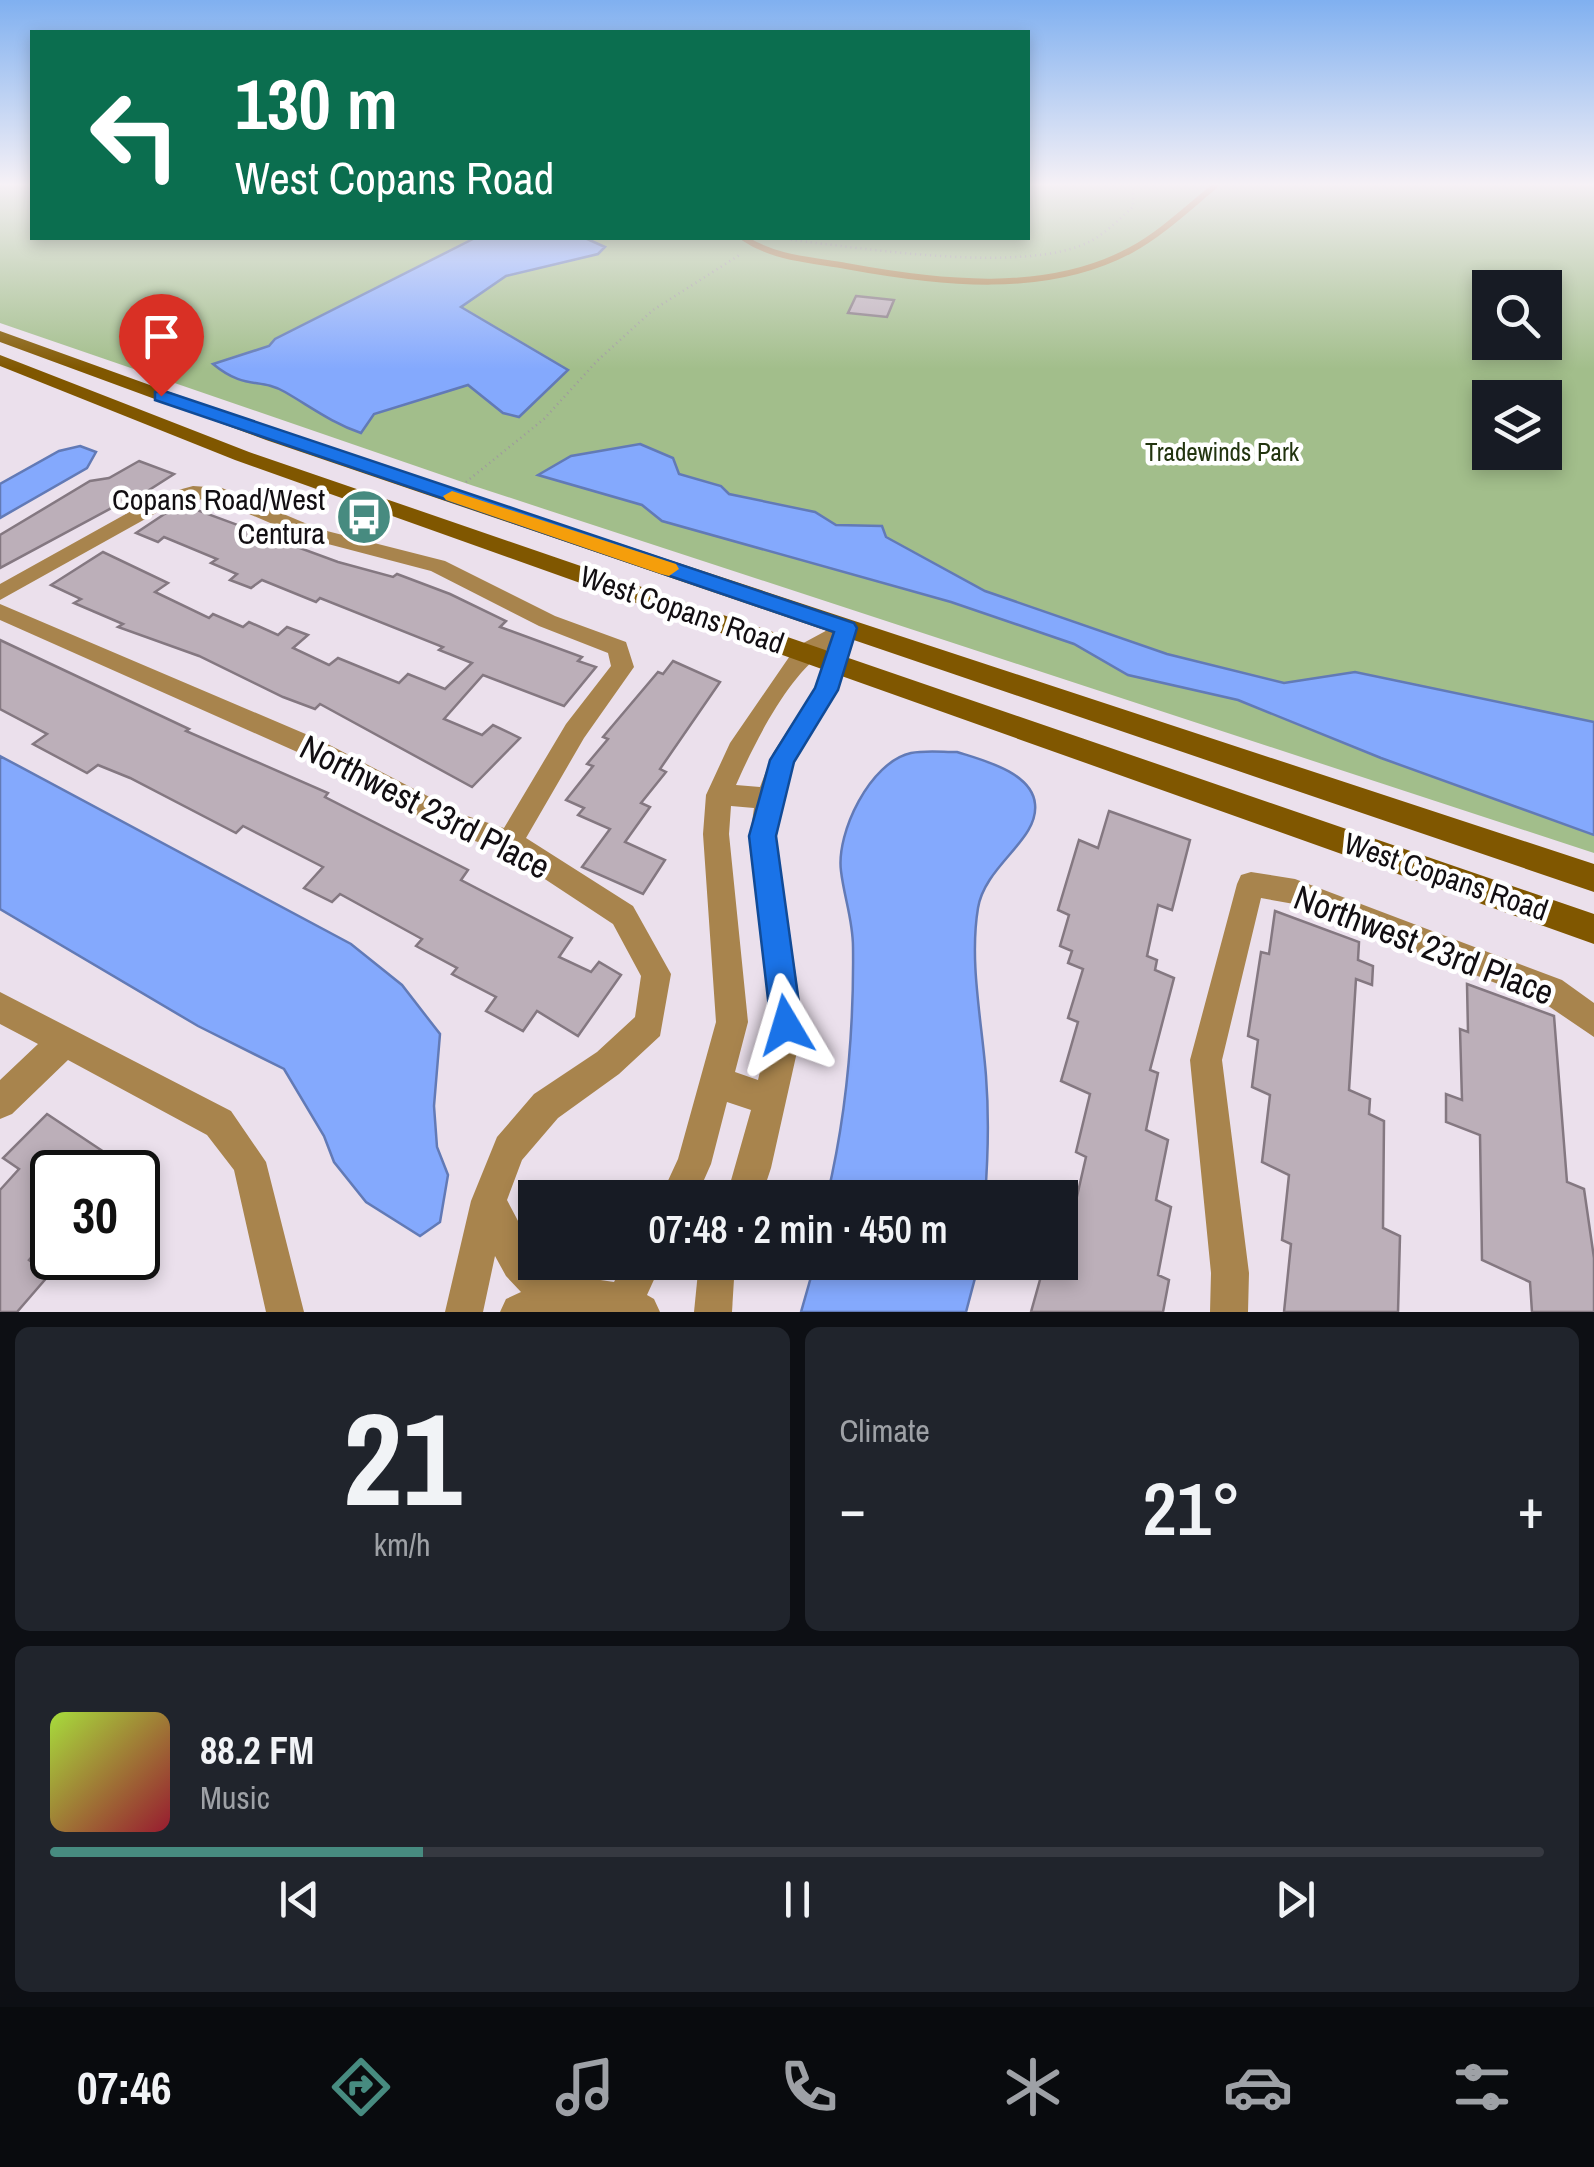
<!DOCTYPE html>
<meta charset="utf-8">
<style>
body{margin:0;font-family:"Archivo Narrow",sans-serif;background:#20242c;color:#f1f3f6;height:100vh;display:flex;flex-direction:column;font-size:38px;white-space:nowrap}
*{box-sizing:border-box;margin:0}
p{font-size:32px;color:#9ea1a6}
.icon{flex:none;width:55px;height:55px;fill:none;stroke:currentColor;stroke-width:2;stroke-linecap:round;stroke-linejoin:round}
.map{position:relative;height:1312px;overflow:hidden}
.drawer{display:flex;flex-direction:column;gap:15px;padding:15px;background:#0d0f14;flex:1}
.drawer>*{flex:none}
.hud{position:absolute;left:30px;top:30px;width:1000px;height:210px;border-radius:0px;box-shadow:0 5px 15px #0003;background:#0b6e4f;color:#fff;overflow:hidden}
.controls{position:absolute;left:1472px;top:270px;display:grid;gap:20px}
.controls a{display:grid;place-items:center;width:90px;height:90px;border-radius:0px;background:#171b24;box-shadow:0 5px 15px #0003;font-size:50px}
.speed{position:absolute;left:30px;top:1150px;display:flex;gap:20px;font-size:50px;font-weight:700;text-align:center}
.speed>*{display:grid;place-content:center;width:130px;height:130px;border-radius:50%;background:#171b24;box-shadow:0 5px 15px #0003;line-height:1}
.speed .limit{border:5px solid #111;border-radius:15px;background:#fff;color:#111}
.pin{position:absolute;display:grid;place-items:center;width:85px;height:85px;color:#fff;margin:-102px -42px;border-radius:50% 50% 50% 0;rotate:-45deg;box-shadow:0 0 10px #0007}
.pin .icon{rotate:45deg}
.me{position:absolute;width:110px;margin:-55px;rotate:353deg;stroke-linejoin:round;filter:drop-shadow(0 0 8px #0008)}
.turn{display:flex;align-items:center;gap:35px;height:210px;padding:0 40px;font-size:45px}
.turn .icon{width:130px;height:130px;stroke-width:2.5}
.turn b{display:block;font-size:70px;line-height:85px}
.big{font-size:75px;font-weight:600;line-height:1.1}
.drawer .card{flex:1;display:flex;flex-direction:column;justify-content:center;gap:15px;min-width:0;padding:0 35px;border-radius:15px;background:#20242c}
.drawer .dial{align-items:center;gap:0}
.dial b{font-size:130px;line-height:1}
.song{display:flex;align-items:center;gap:30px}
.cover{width:120px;height:120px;border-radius:15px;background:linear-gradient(135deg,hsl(80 70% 55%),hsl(350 70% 35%))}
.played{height:10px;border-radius:5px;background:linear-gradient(90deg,#478b80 25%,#363941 25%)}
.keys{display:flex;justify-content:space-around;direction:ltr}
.heat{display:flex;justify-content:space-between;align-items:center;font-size:55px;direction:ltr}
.drawer .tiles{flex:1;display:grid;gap:15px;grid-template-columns:1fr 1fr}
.card:last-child{grid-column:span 2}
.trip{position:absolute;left:518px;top:1180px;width:560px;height:100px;border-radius:0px;background:#171b24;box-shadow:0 5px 15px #0003;font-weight:600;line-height:100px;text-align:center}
.tabs{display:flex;height:160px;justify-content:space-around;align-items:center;background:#090b0e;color:#9ea1a6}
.tabs .icon{width:70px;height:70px}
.tabs .active{color:#478b80}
.tabs b{font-size:45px;color:#f1f3f6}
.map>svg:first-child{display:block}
.green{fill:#a2be8b;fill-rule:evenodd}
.water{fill:#84a9fd;stroke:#627ab6;stroke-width:2.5}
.building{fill:#bcafb9;stroke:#847881;stroke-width:2.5}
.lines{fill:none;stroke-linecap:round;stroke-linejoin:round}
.path{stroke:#9f97a0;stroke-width:2.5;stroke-dasharray:1 4;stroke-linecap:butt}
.lane{stroke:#a8844d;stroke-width:6}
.street{fill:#a8844d;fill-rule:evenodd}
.secondary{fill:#805700;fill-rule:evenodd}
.route{fill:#1a73e8;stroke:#114b97;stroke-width:2.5}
.slow{fill:#f59e0b}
.labels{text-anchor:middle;stroke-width:9;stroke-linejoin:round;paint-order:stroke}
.far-park-label{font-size:25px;fill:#22340f;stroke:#fff}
.poi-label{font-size:30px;fill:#120e12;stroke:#fff;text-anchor:end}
.street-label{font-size:30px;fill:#120e12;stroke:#fff}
.near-street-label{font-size:35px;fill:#120e12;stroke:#fff}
</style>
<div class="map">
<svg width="1594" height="1312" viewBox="0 0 1594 1312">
<rect width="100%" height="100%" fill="#ebe0ec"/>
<!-- green -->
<path class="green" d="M0 185H32V238H1028V185H1594V853L471 485 0 323ZM1490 288H1545V342H1490ZM1490 398H1545V452H1490Z"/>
<!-- water -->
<g class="water">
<path d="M475 238H585L605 247 598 254 506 276 461 307 568 370 519 417 503 413 468 385 374 414 361 433C332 423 311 407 285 392 259 377 246 391 213 364L269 346 275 339Z"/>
<polygon points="640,444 673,458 679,474 721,486 729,494 815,512 836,525 882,526 886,537 985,591 1167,654 1284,683 1355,672 1594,722 1594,835 1381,758 1238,700 1128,675 1074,644 951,602 662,521 642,505 538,475 571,456"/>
<polygon points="80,446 96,452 87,468 0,518 0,484 59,451"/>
<path d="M957 752C982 760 1032 772 1035 804 1039 840 985 865 978 908 969 962 982 1022 986 1076 989 1115 988 1158 985 1197H827C846 1117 854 1029 853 947 853 920 844 897 841 871 836 833 870 762 911 753 925 750 942 752 957 752Z"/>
<polygon points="0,756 351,944 402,985 440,1034 434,1106 437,1147 448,1175 440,1222 420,1236 366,1202 334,1162 324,1136 284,1069 198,1026 0,909"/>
<polygon points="815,1263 815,1262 979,1263 966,1312 801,1312"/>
</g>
<!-- building -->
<g class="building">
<polygon points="856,296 894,300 887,317 848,313"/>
<polygon points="139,461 174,474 146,492 154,494 129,508 119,504 0,568 0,535 90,481 109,478"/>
<polygon points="186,506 338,562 393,577 397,574 450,594 506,621 500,627 582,657 578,661 596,667 564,706 483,675 444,719 482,735 493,725 520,738 472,787 320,704 315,709 283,697 199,656 118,627 123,624 74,603 81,599 51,585 103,552 168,583 155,592 209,618 213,614 243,627 249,622 278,635 287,627 308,635 293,648 329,665 338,658 399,683 408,674 445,689 472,663 439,650 443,647 320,598 316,602 262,580 251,588 230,580 237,574 211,563 217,559 164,537 158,542 136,533 175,507"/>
<polygon points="0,640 189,729 186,731 328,793 325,797 468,870 461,880 572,938 559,957 591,972 599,962 621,975 578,1036 537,1011 523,1031 486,1011 496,997 452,974 457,968 416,946 422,939 340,894 332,902 304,888 323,867 243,826 236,833 130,778 98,765 87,773 33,744 47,734 0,709"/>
<polygon points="673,661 720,682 660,769 666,772 641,803 650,807 625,842 665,860 643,894 582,867 610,829 578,815 584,808 566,800 593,766 587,764 608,739 603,737 658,672 663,674"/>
<polygon points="1109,811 1190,840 1172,910 1158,905 1147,956 1157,960 1155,970 1174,978 1150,1070 1158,1073 1146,1130 1168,1140 1156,1200 1171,1207 1158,1275 1169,1280 1163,1312 1031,1312 1045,1262 1060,1262 1060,1251 1064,1253 1086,1157 1076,1152 1090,1094 1061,1081 1078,1022 1068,1018 1083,969 1068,963 1072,951 1060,946 1069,915 1058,910 1079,840 1098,848"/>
<polygon points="1275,911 1359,942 1358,960 1373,966 1372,985 1356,979 1349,1090 1370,1099 1369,1114 1384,1121 1383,1228 1400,1236 1398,1312 1284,1312 1291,1244 1282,1240 1289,1175 1262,1162 1270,1095 1252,1087 1258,1040 1248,1036 1261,952 1269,954"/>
<polygon points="1467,984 1554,1016 1567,1182 1584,1189 1594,1258 1594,1312 1532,1312 1530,1282 1482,1260 1480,1135 1446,1122 1446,1094 1462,1100 1460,1029 1468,1032"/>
<polygon points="47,1114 134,1172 52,1172 52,1233 29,1260 49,1275 17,1312 0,1312 0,1190 19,1169 3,1158"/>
</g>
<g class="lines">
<!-- path -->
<g class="path">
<path d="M791 240C865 248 1026 275 1091 241 1106 233 1120 218 1133 207V185"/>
<polyline points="466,482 544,419 597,361 653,310 741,254"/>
</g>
<!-- lane -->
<path class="lane" d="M744 238C773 258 812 260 846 266 938 283 1046 296 1131 250 1162 233 1189 207 1216 185"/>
<!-- street -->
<g class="street">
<polygon points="193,486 222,488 319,529 445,561 555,616 626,642 634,667 584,738 526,838 633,906 671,974 660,1036 619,1074 558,1118 522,1160 507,1200 535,1253 535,1262 580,1277 614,1282 624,1262 662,1262 647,1295 654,1299 660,1312 500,1312 506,1299 521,1292 506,1276 495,1256 483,1312 445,1312 471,1201 497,1137 534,1094 597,1052 635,1017 641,976 613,924 501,850 446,831 304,755 0,620 0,604 322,741 464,815 504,828 566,724 611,666 608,653 539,626 431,571 305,538 212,498 174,503 0,600 0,584 160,495"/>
<path d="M846 620 857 628 838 690 794 762 782 798 776 836 803 1025 771 1168 761 1198H726L751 1110 727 1102 711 1164 696 1198H660L678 1159 716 1022 703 834 706 795 730 743 796 647ZM828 649 815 688 773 753 760 787 736 785C754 744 789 673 828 649ZM731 806 754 808 750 836 771 1025 758 1080 735 1072 748 1022 729 834Z"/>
<polygon points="1251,872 1295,879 1562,980 1594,1003 1594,1037 1541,1001 1294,904 1261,898 1222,1060 1249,1273 1248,1312 1210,1312 1211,1273 1190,1060 1237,884 1241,875"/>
<polygon points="0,992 231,1111 266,1162 304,1312 266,1312 234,1170 207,1135 68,1060 12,1114 0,1119 0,1080 38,1044 0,1024"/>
<polygon points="699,1262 735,1262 732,1312 694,1312"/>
</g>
<!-- secondary -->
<g class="secondary">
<polygon points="0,331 280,432 1594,864 1594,892 266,440 0,342"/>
<polygon points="0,355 249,452 1594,914 1594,944 235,460 0,366"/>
</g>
</g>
<!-- sky -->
<linearGradient id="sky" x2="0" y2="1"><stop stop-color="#80b0f0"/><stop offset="0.5" stop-color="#f6f1f6"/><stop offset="1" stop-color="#f6f1f6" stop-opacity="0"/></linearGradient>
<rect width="1594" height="369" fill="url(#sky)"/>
<!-- route -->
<polygon class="route" points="155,392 167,392 854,623 857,628 838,690 794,762 776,836 802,1025 798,1036 786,1041 775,1036 771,1025 749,836 770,760 815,688 834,632 155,400"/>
<!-- slow -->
<polygon class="slow" points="452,491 676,564 679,569 669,576 661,574 446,500 443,496"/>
<!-- icons -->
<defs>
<g id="bus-disc" transform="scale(2.875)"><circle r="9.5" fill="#478b80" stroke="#fff"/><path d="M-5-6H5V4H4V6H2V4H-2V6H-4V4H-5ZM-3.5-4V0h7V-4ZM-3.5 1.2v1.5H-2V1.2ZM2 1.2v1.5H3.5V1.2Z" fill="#fff"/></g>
</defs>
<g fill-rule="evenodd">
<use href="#bus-disc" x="364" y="517"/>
</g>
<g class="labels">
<!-- far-park labels -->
<g class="far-park-label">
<text x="1222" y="461">Tradewinds Park</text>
</g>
<!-- poi labels -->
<g class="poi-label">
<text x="325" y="510">Copans Road/West<tspan x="325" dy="34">Centura</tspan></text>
</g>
<!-- street labels -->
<g class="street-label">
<text transform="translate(682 610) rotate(19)" y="10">West Copans Road</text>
<text transform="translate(1446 877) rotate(19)" y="10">West Copans Road</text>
</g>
<!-- near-street labels -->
<g class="near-street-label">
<text transform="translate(425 807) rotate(27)" y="12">Northwest 23rd Place</text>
<text transform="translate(1424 945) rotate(21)" y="12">Northwest 23rd Place</text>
</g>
</g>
</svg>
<div class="controls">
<a><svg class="icon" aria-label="search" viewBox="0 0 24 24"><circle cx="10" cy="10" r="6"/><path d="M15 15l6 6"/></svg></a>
<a><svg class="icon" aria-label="layers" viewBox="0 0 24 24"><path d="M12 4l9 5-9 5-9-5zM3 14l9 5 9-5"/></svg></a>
</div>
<div class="speed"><div class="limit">30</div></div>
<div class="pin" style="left:161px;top:396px;background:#d93025"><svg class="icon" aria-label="arrive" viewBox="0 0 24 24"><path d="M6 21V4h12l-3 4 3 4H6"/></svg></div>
<svg class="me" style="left:786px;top:1025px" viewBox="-20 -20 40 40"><path d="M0-17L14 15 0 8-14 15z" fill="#1a73e8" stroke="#fff" stroke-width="4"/></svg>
<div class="trip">07:48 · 2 min · 450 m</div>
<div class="hud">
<div class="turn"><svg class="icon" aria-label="left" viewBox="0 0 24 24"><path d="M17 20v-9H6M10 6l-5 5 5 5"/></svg><div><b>130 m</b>West Copans Road</div></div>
</div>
</div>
<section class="drawer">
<div class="tiles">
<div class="card dial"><b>21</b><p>km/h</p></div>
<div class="card"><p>Climate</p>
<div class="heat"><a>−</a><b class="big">21°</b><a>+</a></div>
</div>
<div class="card">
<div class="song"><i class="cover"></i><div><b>88.2 FM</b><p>Music</p></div></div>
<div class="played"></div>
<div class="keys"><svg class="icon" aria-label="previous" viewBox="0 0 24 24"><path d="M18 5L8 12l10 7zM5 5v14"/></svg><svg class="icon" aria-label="pause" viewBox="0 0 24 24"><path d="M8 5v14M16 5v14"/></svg><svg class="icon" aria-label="next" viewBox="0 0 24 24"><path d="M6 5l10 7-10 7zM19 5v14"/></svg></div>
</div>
</div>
</section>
<nav class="tabs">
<b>07:46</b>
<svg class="icon active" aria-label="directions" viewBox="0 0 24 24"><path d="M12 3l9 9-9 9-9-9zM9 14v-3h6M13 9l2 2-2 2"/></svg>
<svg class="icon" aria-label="music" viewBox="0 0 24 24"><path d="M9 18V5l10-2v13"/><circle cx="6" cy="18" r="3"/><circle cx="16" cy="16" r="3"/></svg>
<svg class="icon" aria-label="phone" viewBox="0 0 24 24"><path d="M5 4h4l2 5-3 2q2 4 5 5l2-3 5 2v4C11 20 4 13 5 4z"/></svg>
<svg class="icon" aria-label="climate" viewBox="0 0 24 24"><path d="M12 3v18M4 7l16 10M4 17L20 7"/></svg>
<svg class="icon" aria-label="car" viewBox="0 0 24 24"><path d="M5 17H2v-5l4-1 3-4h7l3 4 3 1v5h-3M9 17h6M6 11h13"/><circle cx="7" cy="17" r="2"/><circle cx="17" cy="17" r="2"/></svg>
<svg class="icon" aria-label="filters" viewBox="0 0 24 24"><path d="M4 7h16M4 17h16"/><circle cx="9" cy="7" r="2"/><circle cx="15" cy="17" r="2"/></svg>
</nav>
